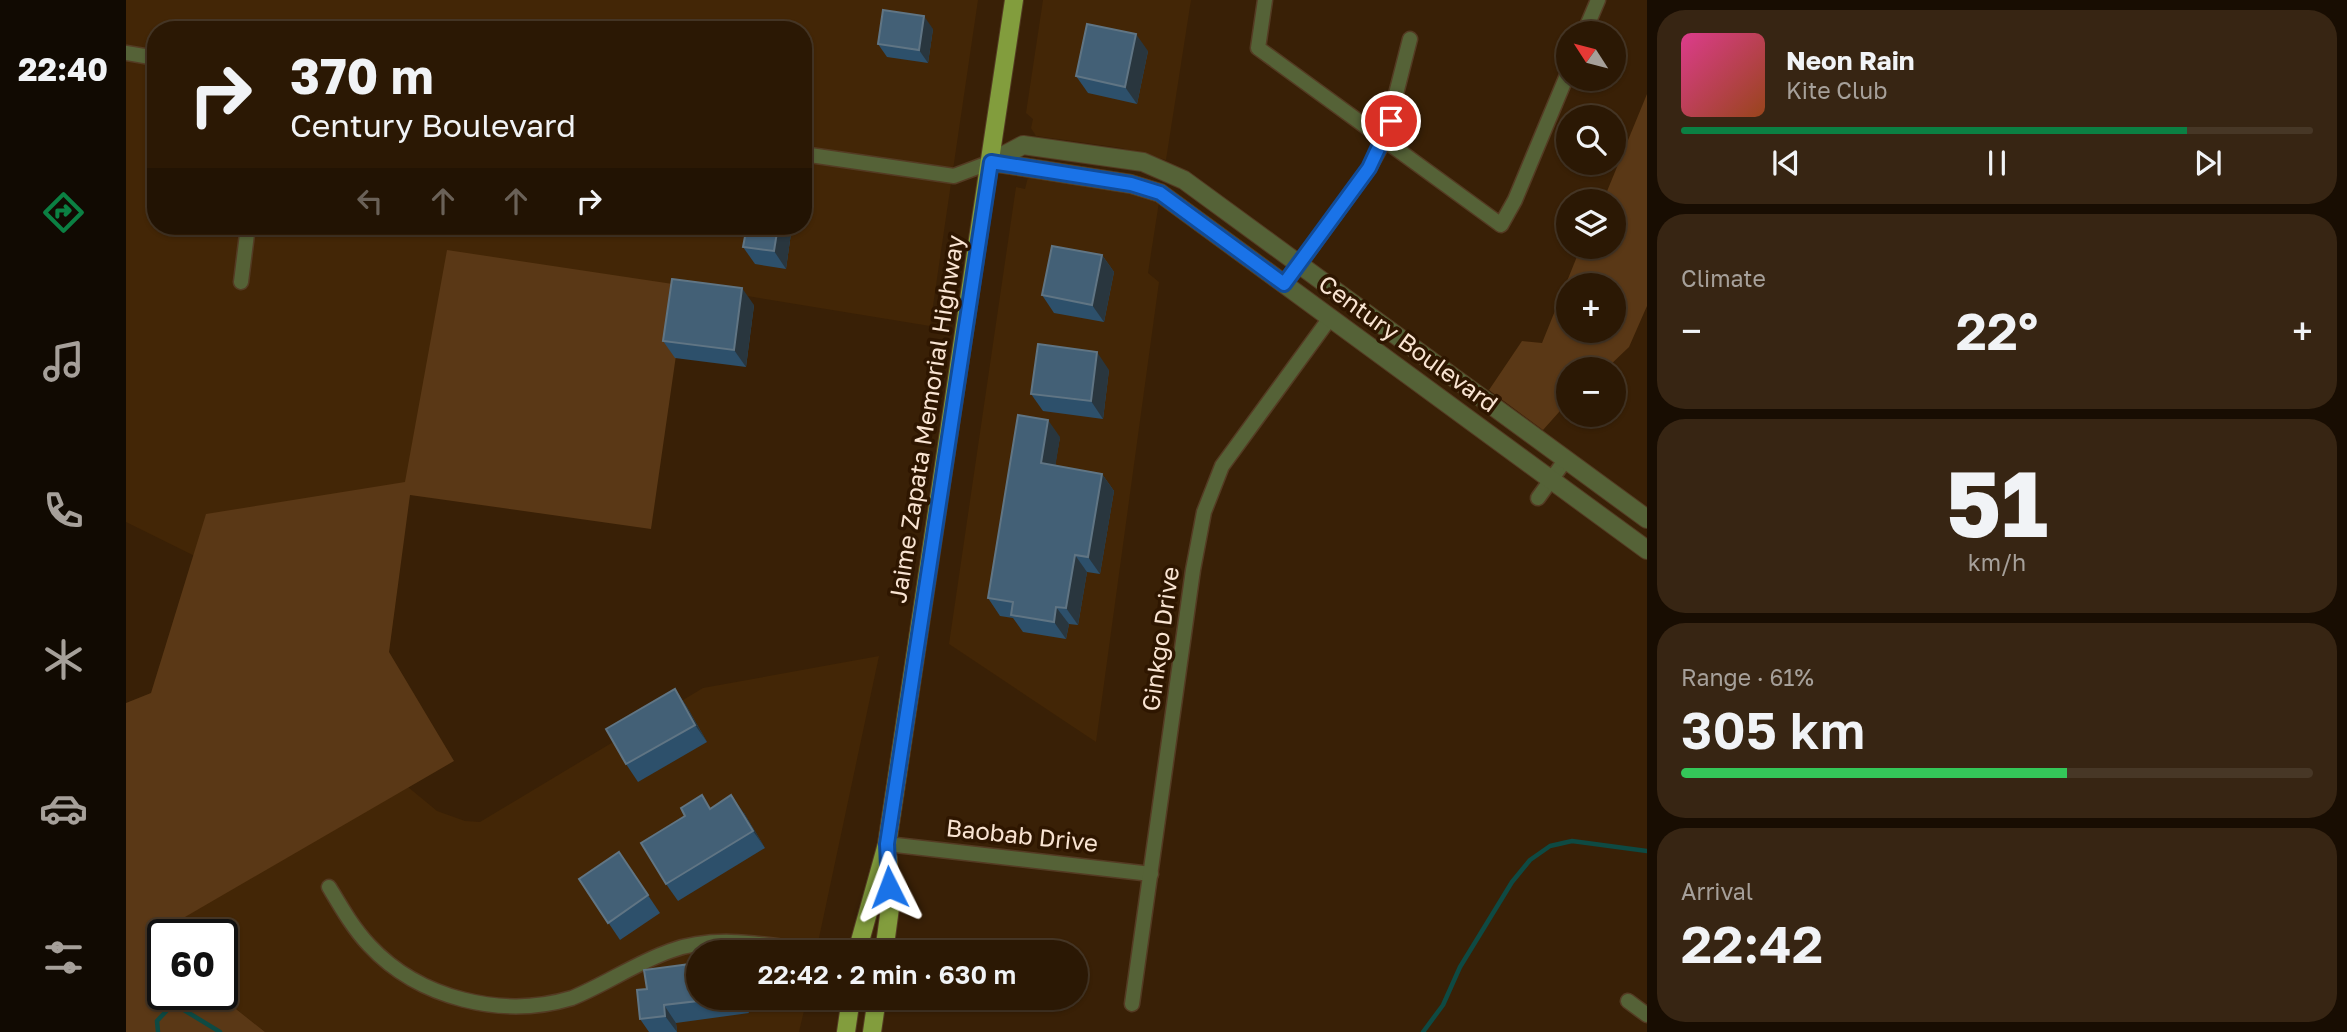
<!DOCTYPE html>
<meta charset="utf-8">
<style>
body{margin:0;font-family:"Golos Text",sans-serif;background:#372513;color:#f1f3f6;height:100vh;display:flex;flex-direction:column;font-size:26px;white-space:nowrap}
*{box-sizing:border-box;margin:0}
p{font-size:23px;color:#a6a09a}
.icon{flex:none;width:38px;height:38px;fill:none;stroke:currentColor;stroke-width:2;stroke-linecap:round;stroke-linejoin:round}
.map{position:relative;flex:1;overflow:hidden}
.drawer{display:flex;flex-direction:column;gap:10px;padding:10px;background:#180d02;width:700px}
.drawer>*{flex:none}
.guide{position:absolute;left:21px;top:21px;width:665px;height:214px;border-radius:28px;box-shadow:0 2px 5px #0004,0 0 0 2px #473726;background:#2b1804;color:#f1f3f6;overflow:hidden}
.needle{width:46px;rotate:306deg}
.controls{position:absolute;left:1430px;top:21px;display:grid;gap:14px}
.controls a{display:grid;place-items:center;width:70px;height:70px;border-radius:50%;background:#2b1804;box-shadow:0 2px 5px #0004,0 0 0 2px #473726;font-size:35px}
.speed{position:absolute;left:21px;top:919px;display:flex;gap:14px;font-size:35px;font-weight:700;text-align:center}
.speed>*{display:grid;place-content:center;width:91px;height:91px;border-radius:50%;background:#2b1804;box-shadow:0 2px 5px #0004,0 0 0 2px #473726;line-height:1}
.speed .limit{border:4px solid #111;border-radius:10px;background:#fff;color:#111}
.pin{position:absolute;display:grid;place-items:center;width:60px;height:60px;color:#fff;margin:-30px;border:4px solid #fff;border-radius:50%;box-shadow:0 2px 7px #0007}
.me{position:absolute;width:77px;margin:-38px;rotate:357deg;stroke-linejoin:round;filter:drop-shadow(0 0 5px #0008)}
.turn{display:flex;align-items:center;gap:24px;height:147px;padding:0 28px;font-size:32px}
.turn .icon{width:91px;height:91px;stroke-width:2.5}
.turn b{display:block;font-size:49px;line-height:60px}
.lanes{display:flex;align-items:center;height:66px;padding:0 28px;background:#0003;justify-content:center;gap:35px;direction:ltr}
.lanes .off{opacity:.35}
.big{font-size:52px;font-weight:600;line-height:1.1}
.drawer .widget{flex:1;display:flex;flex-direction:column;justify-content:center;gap:10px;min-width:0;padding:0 24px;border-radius:28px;background:#372513}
.drawer .dial{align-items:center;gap:0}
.dial b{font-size:91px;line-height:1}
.song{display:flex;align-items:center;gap:21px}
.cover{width:84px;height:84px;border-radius:10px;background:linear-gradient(135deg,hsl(330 70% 55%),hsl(20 70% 35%))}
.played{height:7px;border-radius:4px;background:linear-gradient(90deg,#0b8043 80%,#473726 80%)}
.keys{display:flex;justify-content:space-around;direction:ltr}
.heat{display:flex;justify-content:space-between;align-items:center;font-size:38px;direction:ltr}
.charge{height:10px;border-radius:5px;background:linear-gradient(90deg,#34c759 61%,#473726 0)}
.trip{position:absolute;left:560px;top:940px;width:402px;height:70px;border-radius:35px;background:#2b1804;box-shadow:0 2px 5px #0004,0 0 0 2px #473726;font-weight:600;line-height:70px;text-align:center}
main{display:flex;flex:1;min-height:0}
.dock{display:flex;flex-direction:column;width:126px;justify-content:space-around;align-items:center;background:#110a02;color:#a6a09a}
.dock .icon{width:49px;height:49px}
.dock .on{color:#0b8043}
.dock b{font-size:32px;color:#f1f3f6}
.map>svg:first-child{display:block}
.built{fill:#432606;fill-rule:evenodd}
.green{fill:#5a3816;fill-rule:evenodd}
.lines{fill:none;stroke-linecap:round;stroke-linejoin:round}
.stream{stroke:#0e4a43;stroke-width:4.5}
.minor-casing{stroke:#543b23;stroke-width:17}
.tertiary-casing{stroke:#543b23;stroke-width:20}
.primary-casing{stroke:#543b23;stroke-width:20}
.minor{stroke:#556237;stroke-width:14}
.tertiary{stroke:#556237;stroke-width:18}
.primary{stroke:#829d3d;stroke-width:18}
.wall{fill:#2d506b}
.shaded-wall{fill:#29363e}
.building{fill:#436076;stroke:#607584;stroke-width:2}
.route-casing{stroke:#114b97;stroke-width:18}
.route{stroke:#1a73e8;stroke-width:12}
.labels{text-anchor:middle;stroke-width:7;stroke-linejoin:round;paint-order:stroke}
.street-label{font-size:24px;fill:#f9e4d2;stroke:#2e1600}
</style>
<main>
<nav class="dock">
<b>22:40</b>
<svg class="icon on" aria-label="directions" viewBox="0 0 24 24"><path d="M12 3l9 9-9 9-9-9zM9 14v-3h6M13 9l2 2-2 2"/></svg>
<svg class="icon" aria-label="music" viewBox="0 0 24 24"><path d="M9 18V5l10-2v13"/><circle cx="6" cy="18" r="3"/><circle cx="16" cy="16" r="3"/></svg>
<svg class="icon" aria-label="phone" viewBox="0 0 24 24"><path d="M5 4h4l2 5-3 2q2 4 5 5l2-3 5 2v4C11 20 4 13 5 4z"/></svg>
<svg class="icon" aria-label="climate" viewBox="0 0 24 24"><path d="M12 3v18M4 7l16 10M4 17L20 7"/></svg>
<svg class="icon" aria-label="car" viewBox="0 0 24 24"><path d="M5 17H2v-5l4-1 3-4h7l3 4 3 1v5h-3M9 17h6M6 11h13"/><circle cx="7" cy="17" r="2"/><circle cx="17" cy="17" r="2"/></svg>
<svg class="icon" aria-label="filters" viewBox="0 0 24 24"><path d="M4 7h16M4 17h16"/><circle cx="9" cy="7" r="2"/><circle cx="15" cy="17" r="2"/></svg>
</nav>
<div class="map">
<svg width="1521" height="1032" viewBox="0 0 1521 1032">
<rect width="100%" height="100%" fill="#392006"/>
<!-- built -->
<g class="built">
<path d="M0 0H852L804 326 560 286 283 495 263 652 0 522ZM30 30H677V226H30Z"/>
<polygon points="917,0 1065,0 1040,160 995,148 910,136 905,128 907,119 900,113"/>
<polygon points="902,177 1006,191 1033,202 1022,273 1033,282 970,742 823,644 890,187 899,189"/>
<polygon points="753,656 690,952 572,952 572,998 681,998 673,1032 139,1032 91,994 96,994 96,934 37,934 37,944 27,935 282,787 311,811 339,821 354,822 577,688"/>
</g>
<!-- green -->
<g class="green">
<path d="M1521 94V306L1503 347 1480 369H1442V402L1417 430 1363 390 1396 341 1416 343 1452 254 1455 255 1459 247H1488V201H1477ZM1442 285H1488V331H1442Z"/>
<polygon points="321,250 560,286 525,529 284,495 263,652 328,761 28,935 37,954 37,994 91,994 139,1032 0,1032 0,703 25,693 80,514 279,482"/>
</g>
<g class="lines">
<!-- stream -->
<g class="stream">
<polyline points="32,1032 31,1021 45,1006 53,1007 94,1032"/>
<polyline points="1297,1032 1317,1005 1334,967 1386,882 1404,860 1424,846 1446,841 1521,851"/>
</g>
<!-- minor casing -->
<g class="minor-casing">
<g id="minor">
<polyline points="1139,0 1132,48 1375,225 1389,200 1442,73"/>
<polyline points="1458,33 1472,0"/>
<polyline points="0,53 30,58"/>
<polyline points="677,154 828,176 865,162"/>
<polyline points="115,282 122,226"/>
<polyline points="1159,284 1243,168 1258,141 1284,39"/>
<polyline points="1412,498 1440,459"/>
<polyline points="761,844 1025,874"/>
<path d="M203 887C215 907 227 928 243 945 293 999 377 1019 446 998 480 984 510 963 544 951 592 933 645 946 695 952"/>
<polyline points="1502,1001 1521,1015"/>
<polyline points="1006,1004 1067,570 1078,512 1096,466 1204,318"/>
</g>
</g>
<!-- tertiary casing -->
<g class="tertiary-casing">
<g id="tertiary">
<polyline points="865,162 897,145 1017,162 1058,180 1521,519"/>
<polyline points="865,162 1005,184 1034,193 1521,550"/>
</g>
</g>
<!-- primary casing -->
<g class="primary-casing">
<g id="primary">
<polyline points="731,952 761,844 888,0"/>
<polyline points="758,952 764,908 762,858"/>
<polyline points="720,1032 725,998"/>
<polyline points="746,1032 751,998"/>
</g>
</g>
<!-- minor -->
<use href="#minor" class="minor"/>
<!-- tertiary -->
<use href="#tertiary" class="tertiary"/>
<!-- primary -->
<use href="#primary" class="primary"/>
</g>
<!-- wall -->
<g class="wall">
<polygon points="807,29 802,63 761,57 752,44"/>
<polygon points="1022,51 1011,104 962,93 950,76"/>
<polygon points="666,226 660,269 629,264 617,247"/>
<polygon points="976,255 988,272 978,322 928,313 916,295"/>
<polygon points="628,305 620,367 549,358 537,341"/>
<polygon points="983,370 977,419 917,411 905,394"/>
<polygon points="934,437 929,466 976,474 988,491 974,574 961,572 952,625 943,624 940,639 897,632 887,618 874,616 862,598"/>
<polygon points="549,689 561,707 581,742 512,782 500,764"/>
<polygon points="585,808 618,813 639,848 552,901 540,884"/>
<polygon points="493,852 534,913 494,940 453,879"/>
<polygon points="511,990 572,998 621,998 623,1013 550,1023 551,1032 523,1032 514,1019"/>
</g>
<!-- shaded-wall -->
<g class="shaded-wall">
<polygon points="798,16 807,29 802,63 793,50"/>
<polygon points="1010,34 1022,51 1011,104 999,87"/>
<polygon points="652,226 666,226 660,269 648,251"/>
<polygon points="976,255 988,272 978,322 966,305"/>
<polygon points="616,288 628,305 620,367 608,350"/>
<polygon points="971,352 983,370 977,419 965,401"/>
<polygon points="922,420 934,437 927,481 915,463"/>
<polygon points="976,474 988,491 974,574 962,557"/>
<polygon points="949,555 961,572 952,625 940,608"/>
<polygon points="930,607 943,624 940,639 928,622"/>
<polygon points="549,689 561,707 581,742 569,725"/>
<polygon points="605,795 618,813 639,848 627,831"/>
<polygon points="612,998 621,998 623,1013"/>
<polygon points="538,1005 550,1023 551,1032 539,1016"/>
</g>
<!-- building -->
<g class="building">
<polygon points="757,10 798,16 793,50 752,44"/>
<polygon points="961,24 1010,34 999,87 950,76"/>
<polygon points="621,226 652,226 648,251 617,247"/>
<polygon points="926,246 976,255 966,305 916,295"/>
<polygon points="546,279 616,288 608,350 537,341"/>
<polygon points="912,344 971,352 965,401 905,394"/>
<polygon points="892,415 922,420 915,463 976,474 962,557 949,555 940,608 930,607 928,622 885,615 887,602 862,598"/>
<polygon points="549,689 569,725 500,764 480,729"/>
<polygon points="576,795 584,809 605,795 627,831 540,884 515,843 559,816 555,808"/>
<polygon points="493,852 522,895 482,923 453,879"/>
<polygon points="572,963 572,998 598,998 538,1005 539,1016 514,1019 511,990 521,989 518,970"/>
</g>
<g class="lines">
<!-- route casing -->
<g class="route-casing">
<polyline id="route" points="763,887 761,844 865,162 1005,184 1034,193 1158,284 1243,168 1265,121"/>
</g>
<!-- route -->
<use href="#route" class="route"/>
</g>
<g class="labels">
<!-- street labels -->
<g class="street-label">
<text transform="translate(1282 344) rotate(36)" y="8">Century Boulevard</text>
<text transform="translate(801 419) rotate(-81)" y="8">Jaime Zapata Memorial Highway</text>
<text transform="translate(1035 639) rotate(-82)" y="8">Ginkgo Drive</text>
<text transform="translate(896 836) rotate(6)" y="8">Baobab Drive</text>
</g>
</g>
</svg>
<div class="controls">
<a><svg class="needle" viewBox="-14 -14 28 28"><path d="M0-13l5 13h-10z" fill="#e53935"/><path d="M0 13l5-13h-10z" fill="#a6a09a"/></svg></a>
<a><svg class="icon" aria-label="search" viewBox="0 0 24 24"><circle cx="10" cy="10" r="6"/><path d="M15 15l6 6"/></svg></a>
<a><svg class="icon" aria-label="layers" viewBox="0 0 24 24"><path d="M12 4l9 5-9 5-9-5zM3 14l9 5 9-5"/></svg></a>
<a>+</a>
<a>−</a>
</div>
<div class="speed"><div class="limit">60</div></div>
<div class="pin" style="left:1265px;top:121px;background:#d93025"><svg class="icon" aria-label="arrive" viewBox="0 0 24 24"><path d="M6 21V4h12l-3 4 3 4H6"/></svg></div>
<svg class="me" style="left:763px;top:887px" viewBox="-20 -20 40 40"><path d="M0-17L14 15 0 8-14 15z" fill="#1a73e8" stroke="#fff" stroke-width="4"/></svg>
<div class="trip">22:42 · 2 min · 630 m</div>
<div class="guide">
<div class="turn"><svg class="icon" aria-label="right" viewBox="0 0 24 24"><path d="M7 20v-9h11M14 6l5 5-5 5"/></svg><div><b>370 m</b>Century Boulevard</div></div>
<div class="lanes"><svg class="icon off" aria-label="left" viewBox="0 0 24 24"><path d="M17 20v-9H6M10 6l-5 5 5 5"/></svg><svg class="icon off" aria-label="ahead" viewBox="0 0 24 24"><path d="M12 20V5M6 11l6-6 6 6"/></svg><svg class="icon off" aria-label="ahead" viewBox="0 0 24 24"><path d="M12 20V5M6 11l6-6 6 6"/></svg><svg class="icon" aria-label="right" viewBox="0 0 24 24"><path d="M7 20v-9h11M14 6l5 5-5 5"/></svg></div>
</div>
</div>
<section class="drawer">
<div class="widget">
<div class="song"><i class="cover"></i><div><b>Neon Rain</b><p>Kite Club</p></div></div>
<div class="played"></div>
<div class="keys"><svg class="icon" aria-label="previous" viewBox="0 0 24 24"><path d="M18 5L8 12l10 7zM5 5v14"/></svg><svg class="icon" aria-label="pause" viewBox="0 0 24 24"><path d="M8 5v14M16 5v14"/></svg><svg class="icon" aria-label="next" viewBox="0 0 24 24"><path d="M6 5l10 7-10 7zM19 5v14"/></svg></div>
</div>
<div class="widget"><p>Climate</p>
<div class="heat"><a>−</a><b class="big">22°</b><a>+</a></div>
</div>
<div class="widget dial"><b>51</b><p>km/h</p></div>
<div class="widget"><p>Range · 61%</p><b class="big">305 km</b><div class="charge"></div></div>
<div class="widget"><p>Arrival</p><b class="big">22:42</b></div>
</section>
</main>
